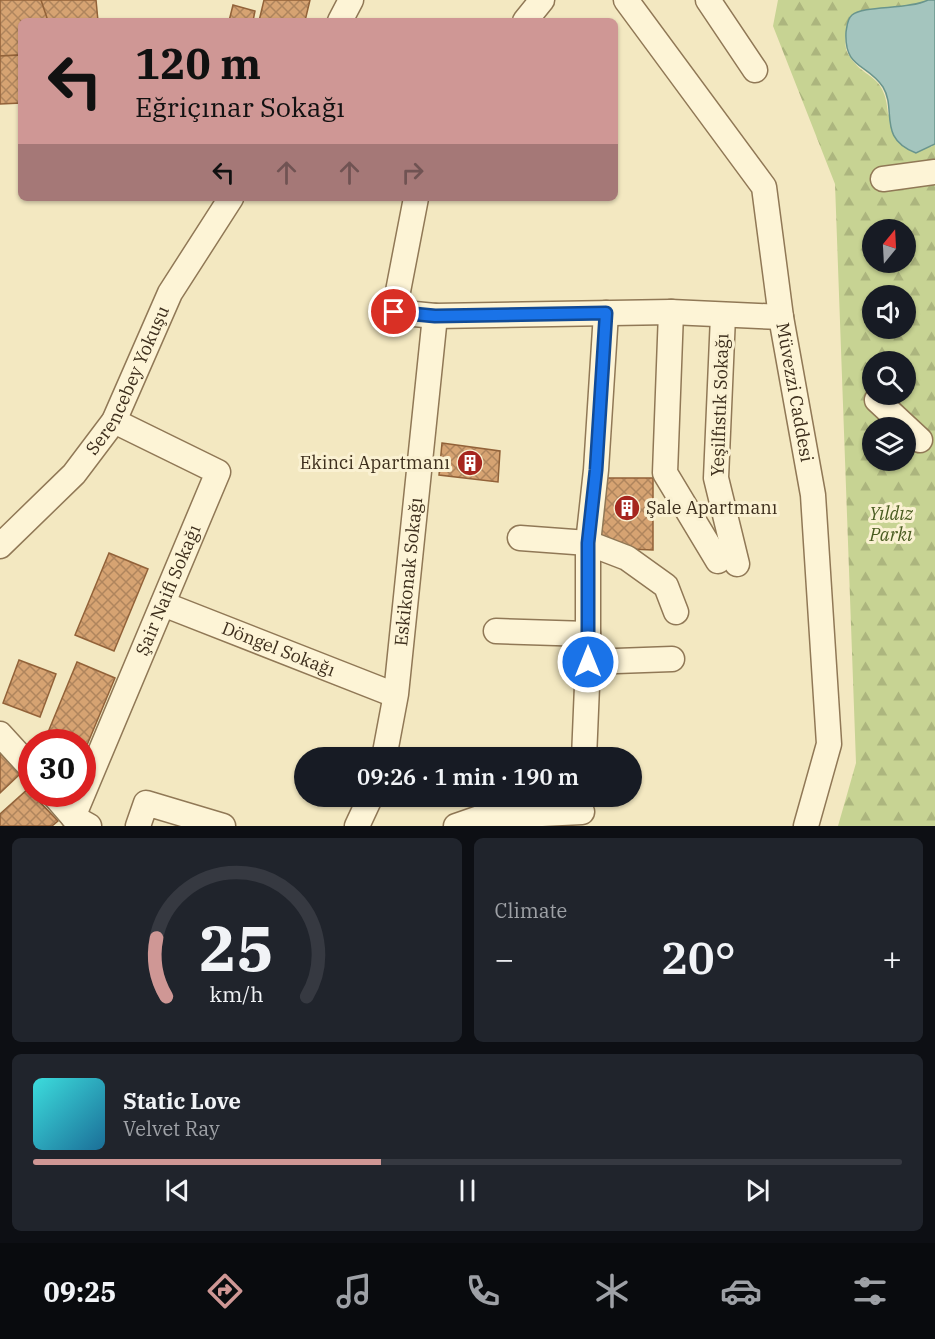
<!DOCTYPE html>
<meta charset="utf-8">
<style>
body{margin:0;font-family:"IBM Plex Serif",serif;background:#20242c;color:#f1f3f6;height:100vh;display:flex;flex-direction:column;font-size:22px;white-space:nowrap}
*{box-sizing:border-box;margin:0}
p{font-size:20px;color:#9ea1a6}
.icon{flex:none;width:33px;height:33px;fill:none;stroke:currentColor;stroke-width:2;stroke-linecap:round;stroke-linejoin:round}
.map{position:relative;height:826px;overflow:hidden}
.details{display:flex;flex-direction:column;gap:12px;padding:12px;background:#0d0f14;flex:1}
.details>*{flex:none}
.guide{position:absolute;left:18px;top:18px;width:600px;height:183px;border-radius:9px;box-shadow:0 2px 4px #0004;background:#cf9795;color:#111;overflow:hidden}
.needle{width:39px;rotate:18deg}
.buttons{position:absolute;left:862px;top:219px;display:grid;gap:12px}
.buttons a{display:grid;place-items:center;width:54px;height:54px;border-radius:50%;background:#171b24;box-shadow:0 2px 4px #0004;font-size:30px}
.speed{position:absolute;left:18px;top:729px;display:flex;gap:12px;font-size:30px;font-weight:700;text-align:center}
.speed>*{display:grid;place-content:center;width:78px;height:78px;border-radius:50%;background:#171b24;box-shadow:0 2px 4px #0004;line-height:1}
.speed .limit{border:9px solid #d22;background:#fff;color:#111}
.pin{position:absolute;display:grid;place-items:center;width:51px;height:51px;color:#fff;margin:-26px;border:3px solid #fff;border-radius:50%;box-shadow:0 2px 6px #0007}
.me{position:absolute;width:66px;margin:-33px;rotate:0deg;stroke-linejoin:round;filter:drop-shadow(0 0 4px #0008)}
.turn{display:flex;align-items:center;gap:21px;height:126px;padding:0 18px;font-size:27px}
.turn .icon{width:78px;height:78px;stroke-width:2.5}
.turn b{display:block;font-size:42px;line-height:51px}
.lanes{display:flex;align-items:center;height:57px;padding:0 18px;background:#0003;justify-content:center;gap:30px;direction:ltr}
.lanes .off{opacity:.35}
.big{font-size:45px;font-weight:600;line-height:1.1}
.details .card{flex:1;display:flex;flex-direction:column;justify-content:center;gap:9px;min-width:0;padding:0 21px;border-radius:9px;background:#20242c}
.details .dial{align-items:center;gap:0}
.dial svg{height:156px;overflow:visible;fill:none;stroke:#363941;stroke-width:7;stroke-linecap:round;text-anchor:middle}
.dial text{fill:#f1f3f6;stroke:none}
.song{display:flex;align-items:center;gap:18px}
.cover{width:72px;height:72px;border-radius:9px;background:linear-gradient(135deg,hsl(180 70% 55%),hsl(200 70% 35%))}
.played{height:6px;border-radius:3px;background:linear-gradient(90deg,#cf9795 40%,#363941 40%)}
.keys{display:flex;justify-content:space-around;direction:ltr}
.heat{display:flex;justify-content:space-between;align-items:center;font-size:33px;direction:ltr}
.details .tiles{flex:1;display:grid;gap:12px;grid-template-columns:1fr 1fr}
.card:last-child{grid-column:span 2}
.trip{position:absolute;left:294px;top:747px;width:348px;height:60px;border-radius:30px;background:#171b24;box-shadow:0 2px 4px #0004;font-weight:600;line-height:60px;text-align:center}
.menu{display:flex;height:96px;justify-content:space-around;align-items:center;background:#090b0e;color:#9ea1a6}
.menu .icon{width:42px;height:42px}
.menu .on{color:#cf9795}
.menu b{font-size:27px;color:#f1f3f6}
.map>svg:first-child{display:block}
.forest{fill:url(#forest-firs);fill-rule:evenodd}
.water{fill:#a4c5be;stroke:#69958d;stroke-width:1.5}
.building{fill:url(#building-cross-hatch);stroke:#926239;stroke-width:1.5}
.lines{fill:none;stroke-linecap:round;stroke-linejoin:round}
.minor-casing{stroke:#907856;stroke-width:27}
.minor{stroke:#fdf4d6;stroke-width:24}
.route-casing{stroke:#114b97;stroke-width:15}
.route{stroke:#1a73e8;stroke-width:10}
.labels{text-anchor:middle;stroke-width:6;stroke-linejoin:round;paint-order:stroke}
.street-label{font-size:18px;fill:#3d2e1c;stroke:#faf1d2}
.poi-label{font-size:18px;fill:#3d2e1c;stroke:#faf1d2;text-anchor:end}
.park-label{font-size:18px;font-style:italic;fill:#495c20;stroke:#faf1d2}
</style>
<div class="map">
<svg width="935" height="826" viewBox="0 0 935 826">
<defs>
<pattern id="forest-firs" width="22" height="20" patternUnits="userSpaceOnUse" patternTransform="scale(1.5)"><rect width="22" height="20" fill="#c7d393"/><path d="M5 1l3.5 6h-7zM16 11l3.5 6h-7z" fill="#acb57e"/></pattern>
<pattern id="building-cross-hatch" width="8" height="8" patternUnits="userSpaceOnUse" patternTransform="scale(1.5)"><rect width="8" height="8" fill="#d6a372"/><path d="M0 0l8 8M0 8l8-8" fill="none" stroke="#af855d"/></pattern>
</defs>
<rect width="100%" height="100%" fill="#f3e8c1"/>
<!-- forest -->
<path class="forest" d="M778 0H928L910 7 867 9 847 23C846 31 844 45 847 52 863 82 885 70 888 114L931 147 935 144V826H838L856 763 835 184 773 26ZM873 230H906V262H873ZM873 296H906V328H873ZM873 362H906V394H873ZM873 428H906V460H873Z"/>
<!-- water -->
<path class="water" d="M928 0H935V144L916 153C877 138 897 110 883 87 867 63 844 69 846 32 847 27 847 19 852 15 864 5 908 10 928 0Z"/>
<!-- building -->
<g class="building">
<polygon points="0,0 41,0 47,13 48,21 21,21 21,55 0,56"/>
<polygon points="41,0 96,0 98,21 48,21"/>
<polygon points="264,0 310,0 305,21 259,21"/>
<polygon points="233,5 255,11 253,21 229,21"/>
<polygon points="21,55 21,103 0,104 0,56"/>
<polygon points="442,443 500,451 498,482 439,475"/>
<polygon points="600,478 653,478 653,550 629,549 600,539"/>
<polygon points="109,553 148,569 114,651 75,635"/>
<polygon points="19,660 56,674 40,717 3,703"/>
<polygon points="77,662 115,678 82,757 82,742 44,742"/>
<polygon points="0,752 20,774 0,793"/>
<polygon points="29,788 32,794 58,821 52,826 0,826 0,814"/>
</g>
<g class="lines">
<!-- minor casing -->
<g class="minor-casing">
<g id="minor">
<path id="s1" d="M626 0 764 187 781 317 813 495 829 744 806 826"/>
<polyline points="708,0 755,70"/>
<polyline points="340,21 351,0"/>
<polyline points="525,21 542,0"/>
<polyline points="883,179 935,172"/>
<polyline points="416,198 394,312 435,316 671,312 781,317"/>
<polyline points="671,312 665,473 718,561"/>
<polyline points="723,316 716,478 737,564"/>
<polyline points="877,400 920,440"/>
<polyline points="520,538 588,543 627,558 666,586 676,612"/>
<path id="s2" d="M0 546 74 474 114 421 170 293 231 198"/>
<path id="s3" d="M163 604 395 695"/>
<polyline points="496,631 588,634"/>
<polyline points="588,662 672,659"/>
<polyline points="0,734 32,769"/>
<path id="s4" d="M384 758 396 694 435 316"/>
<polyline points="584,758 588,662 588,543 596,470 606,313"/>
<polyline points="53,794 73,817 89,826"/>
<path id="s5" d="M73 817 218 472 114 421"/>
<polyline points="138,826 146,803 223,826"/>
<polyline points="357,826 371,796"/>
<polyline points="456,826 482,817 582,812"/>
</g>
</g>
<!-- minor -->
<use href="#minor" class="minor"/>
</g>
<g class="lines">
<!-- route casing -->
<g class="route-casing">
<polyline id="route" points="394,312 435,316 606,313 596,470 588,543 588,662"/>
</g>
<!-- route -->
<use href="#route" class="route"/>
</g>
<!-- icons -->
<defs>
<g id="building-disc" transform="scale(1.35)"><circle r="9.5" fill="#a6261e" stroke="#faf1d2"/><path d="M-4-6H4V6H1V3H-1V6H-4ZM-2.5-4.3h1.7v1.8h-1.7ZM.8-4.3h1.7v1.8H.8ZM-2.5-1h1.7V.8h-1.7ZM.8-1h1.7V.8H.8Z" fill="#fff"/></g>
</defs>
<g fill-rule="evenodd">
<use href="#building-disc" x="470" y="463"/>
<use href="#building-disc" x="627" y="508"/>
</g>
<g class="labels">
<!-- street labels -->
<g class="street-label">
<text dy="6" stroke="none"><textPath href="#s2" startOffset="212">Serencebey Yokuşu</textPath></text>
<text dy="6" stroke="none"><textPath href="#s1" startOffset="440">Müvezzi Caddesi</textPath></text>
<text transform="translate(720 405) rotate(-88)" y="6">Yeşilfıstık Sokağı</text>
<text dy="6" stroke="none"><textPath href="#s4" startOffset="188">Eskikonak Sokağı</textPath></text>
<text dy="6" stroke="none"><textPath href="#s5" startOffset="246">Şair Naifi Sokağı</textPath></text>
<text dy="6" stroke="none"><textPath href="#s3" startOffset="124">Döngel Sokağı</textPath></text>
</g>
<!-- poi labels -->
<g class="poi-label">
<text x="450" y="469">Ekinci Apartmanı</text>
<text x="646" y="514" text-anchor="start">Şale Apartmanı</text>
</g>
<!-- park labels -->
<g class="park-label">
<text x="891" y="520">Yıldız<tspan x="891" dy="21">Parkı</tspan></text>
</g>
</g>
</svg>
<div class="buttons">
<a><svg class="needle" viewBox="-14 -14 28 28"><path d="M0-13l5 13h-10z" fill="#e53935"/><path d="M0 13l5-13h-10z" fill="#9ea1a6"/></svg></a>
<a><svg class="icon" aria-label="sound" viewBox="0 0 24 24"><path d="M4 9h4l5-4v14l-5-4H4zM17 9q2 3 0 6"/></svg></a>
<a><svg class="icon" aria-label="search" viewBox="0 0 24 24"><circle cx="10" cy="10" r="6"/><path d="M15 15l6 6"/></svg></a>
<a><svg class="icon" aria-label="layers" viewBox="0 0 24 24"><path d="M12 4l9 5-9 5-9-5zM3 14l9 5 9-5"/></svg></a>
</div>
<div class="speed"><div class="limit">30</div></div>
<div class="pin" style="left:394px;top:312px;background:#d93025"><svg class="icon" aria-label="arrive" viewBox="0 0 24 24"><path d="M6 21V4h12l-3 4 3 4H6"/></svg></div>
<svg class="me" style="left:588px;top:662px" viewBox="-20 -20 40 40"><circle r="17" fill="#1a73e8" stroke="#fff" stroke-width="3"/><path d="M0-11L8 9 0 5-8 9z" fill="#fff"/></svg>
<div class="trip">09:26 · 1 min · 190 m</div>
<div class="guide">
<div class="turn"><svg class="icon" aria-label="left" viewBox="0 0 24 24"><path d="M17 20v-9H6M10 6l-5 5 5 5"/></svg><div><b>120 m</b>Eğriçınar Sokağı</div></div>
<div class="lanes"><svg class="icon" aria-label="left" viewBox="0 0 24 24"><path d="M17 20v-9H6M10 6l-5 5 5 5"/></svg><svg class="icon off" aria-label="ahead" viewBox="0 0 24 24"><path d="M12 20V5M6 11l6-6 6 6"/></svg><svg class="icon off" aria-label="ahead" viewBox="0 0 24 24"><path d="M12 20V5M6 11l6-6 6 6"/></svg><svg class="icon off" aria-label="right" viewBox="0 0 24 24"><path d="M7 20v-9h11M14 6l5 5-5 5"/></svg></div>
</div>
</div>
<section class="details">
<div class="tiles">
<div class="card dial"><svg viewBox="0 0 100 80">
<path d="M14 69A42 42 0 1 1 86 69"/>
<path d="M14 69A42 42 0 0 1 9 39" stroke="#cf9795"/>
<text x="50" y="56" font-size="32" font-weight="700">25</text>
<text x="50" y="72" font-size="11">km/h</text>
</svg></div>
<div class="card"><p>Climate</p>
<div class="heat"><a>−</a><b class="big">20°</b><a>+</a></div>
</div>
<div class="card">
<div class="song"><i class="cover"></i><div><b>Static Love</b><p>Velvet Ray</p></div></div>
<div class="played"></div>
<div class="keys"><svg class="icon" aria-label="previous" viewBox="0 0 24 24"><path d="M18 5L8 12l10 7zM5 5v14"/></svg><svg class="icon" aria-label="pause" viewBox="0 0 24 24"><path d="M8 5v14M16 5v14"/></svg><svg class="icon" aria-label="next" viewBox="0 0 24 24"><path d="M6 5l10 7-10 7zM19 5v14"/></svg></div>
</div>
</div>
</section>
<nav class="menu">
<b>09:25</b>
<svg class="icon on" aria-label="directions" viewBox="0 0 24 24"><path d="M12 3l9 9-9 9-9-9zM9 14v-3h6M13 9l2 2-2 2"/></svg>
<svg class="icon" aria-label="music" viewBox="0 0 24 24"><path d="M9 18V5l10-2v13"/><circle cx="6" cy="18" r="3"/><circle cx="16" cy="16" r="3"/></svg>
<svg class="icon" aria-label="phone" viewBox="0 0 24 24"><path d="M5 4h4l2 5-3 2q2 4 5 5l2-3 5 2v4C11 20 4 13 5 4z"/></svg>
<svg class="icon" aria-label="climate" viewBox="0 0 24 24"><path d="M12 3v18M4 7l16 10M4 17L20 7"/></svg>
<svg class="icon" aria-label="car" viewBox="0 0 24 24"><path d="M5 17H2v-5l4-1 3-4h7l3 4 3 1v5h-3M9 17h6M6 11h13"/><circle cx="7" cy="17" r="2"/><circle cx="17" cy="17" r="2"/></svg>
<svg class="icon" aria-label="filters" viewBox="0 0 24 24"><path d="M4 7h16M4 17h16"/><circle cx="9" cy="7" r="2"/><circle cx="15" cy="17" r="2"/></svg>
</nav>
